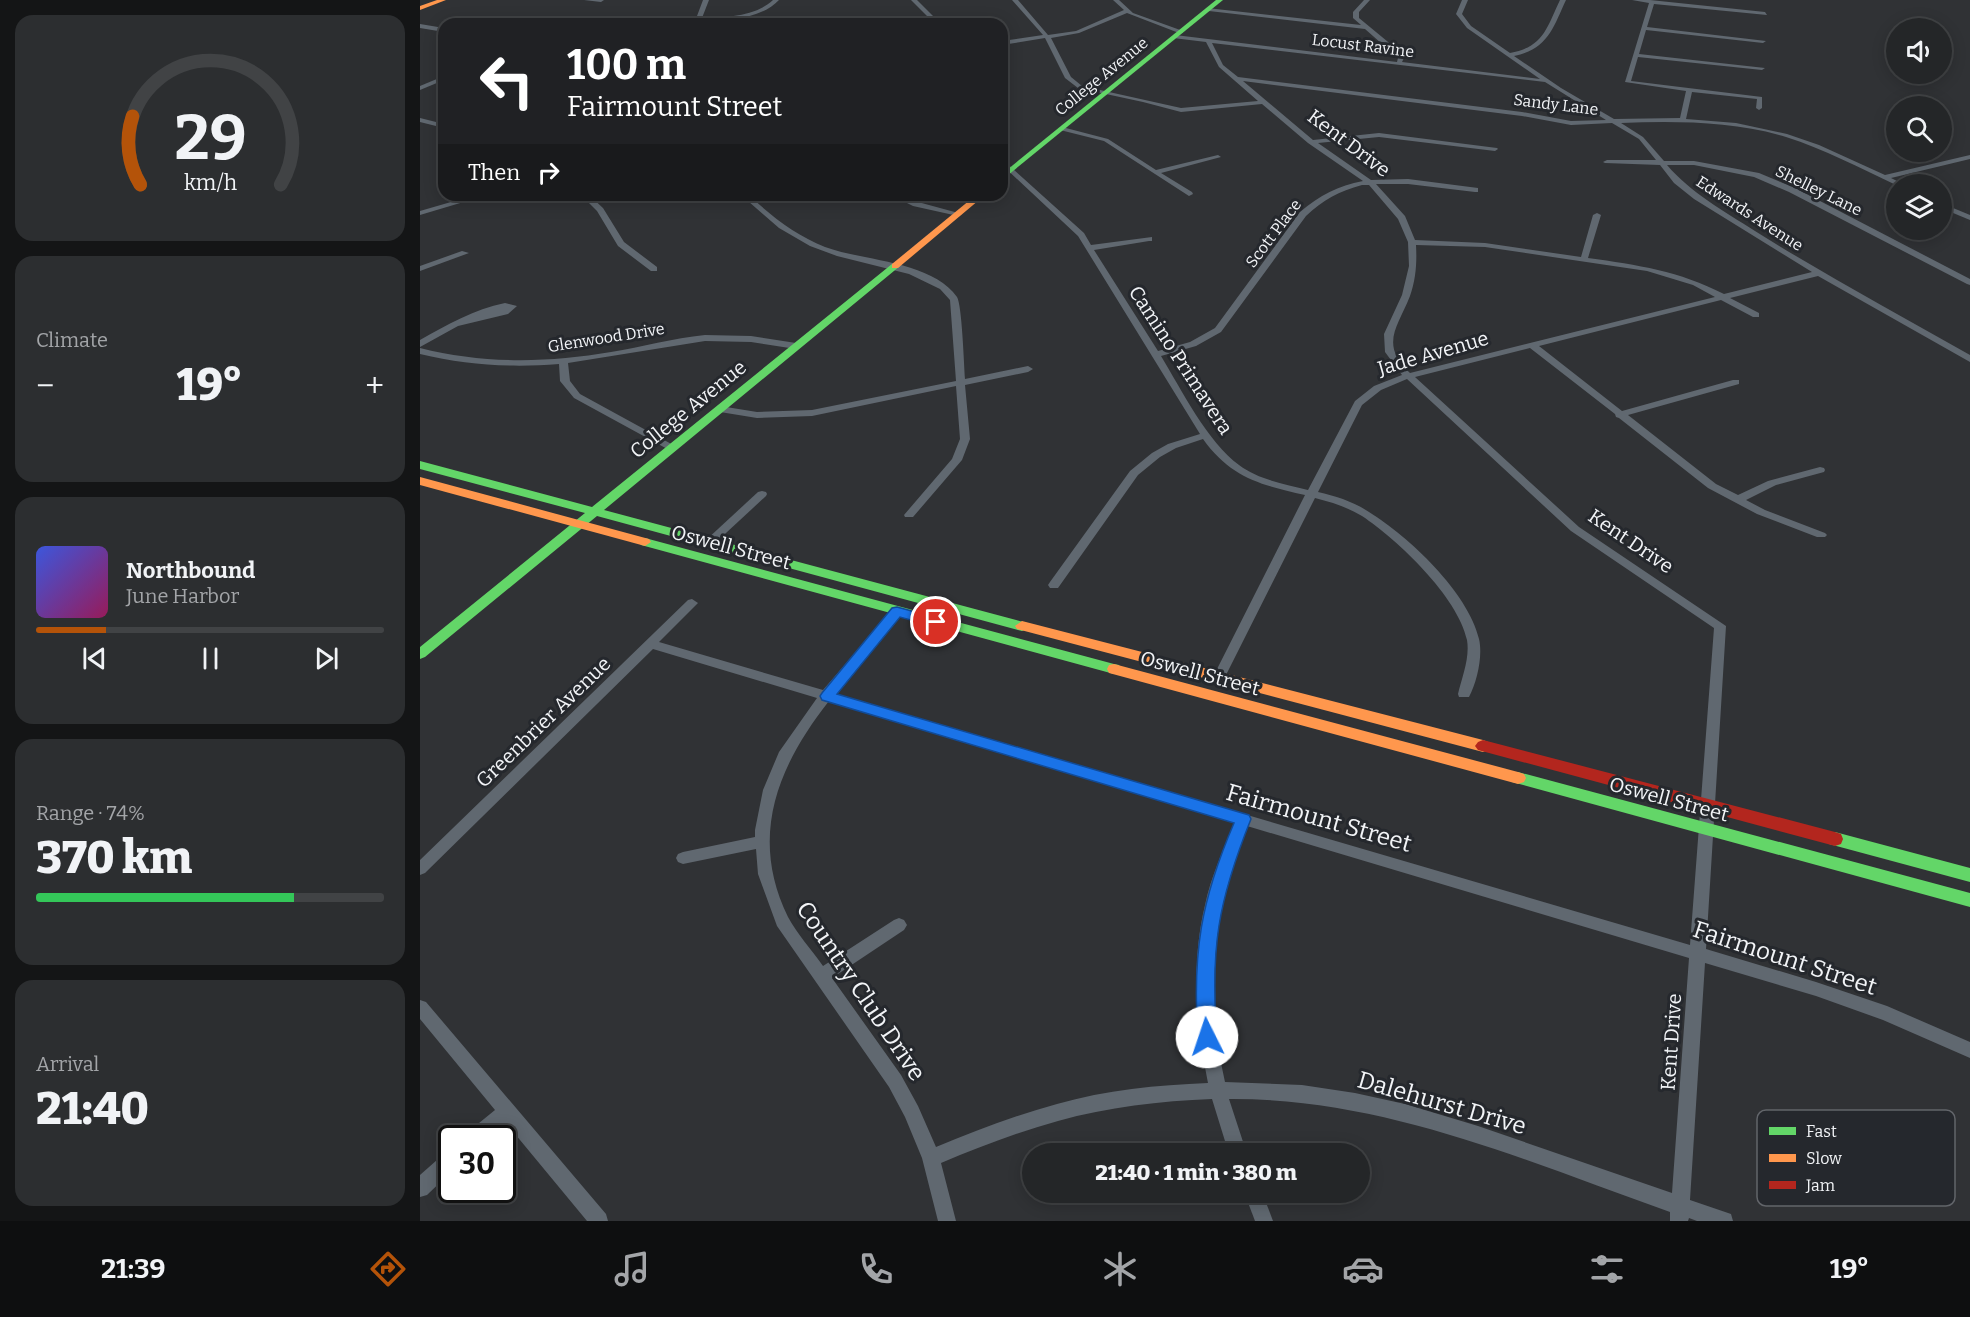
<!DOCTYPE html>
<meta charset="utf-8">
<style>
body{margin:0;font-family:Bitter,serif;background:#2c2e30;color:#f1f3f6;height:100vh;display:flex;flex-direction:column;font-size:22px;white-space:nowrap}
*{box-sizing:border-box;margin:0}
p{font-size:20px;color:#a3a5a8}
.icon{flex:none;width:33px;height:33px;fill:none;stroke:currentColor;stroke-width:2;stroke-linecap:round;stroke-linejoin:round}
.map{position:relative;flex:1;overflow:hidden}
.panel{display:flex;flex-direction:column;gap:15px;padding:15px;background:#141516;width:420px}
.panel>*{flex:none}
.top-card{position:absolute;left:18px;top:18px;width:570px;height:183px;border-radius:18px;box-shadow:0 3px 15px #0003,0 0 0 2px #414345;background:#202124;color:#fff;overflow:hidden}
.buttons{position:absolute;left:1466px;top:18px;display:grid;gap:12px}
.buttons a{display:grid;place-items:center;width:66px;height:66px;border-radius:50%;background:#242628;box-shadow:0 3px 15px #0003,0 0 0 2px #414345;font-size:30px}
.speed{position:absolute;left:18px;top:1125px;display:flex;gap:12px;font-size:30px;font-weight:700;text-align:center}
.speed>*{display:grid;place-content:center;width:78px;height:78px;border-radius:50%;background:#242628;box-shadow:0 3px 15px #0003,0 0 0 2px #414345;line-height:1}
.speed .limit{border:3px solid #111;border-radius:9px;background:#fff;color:#111}
.pin{position:absolute;display:grid;place-items:center;width:51px;height:51px;color:#fff;margin:-26px;border:3px solid #fff;border-radius:50%;box-shadow:0 2px 6px #0007}
.me{position:absolute;width:66px;margin:-33px;rotate:356deg;stroke-linejoin:round;filter:drop-shadow(0 0 4px #0008)}
.turn{display:flex;align-items:center;gap:21px;height:126px;padding:0 30px;font-size:27px}
.turn .icon{width:78px;height:78px;stroke-width:2.5}
.turn b{display:block;font-size:42px;line-height:51px}
.then{display:flex;align-items:center;height:57px;padding:0 30px;background:#0003;gap:12px;font-size:22px}
.big{font-size:45px;font-weight:800;line-height:1.1}
.panel .card{flex:1;display:flex;flex-direction:column;justify-content:center;gap:9px;min-width:0;padding:0 21px;border-radius:18px;background:#2c2e30}
.panel .dial{align-items:center;gap:0}
.dial svg{height:156px;overflow:visible;fill:none;stroke:#414345;stroke-width:7;stroke-linecap:round;text-anchor:middle}
.dial text{fill:#f1f3f6;stroke:none}
.song{display:flex;align-items:center;gap:18px}
.cover{width:72px;height:72px;border-radius:9px;background:linear-gradient(135deg,hsl(230 70% 55%),hsl(330 70% 35%))}
.played{height:6px;border-radius:3px;background:linear-gradient(90deg,#b45309 20%,#414345 20%)}
.keys{display:flex;justify-content:space-around;direction:ltr}
.heat{display:flex;justify-content:space-between;align-items:center;font-size:33px;direction:ltr}
.charge{height:9px;border-radius:4px;background:linear-gradient(90deg,#34c759 74%,#414345 0)}
.trip{position:absolute;left:602px;top:1143px;width:348px;height:60px;border-radius:30px;background:#242628;box-shadow:0 3px 15px #0003,0 0 0 2px #414345;font-weight:800;line-height:60px;text-align:center}
.tab-bar{display:flex;height:96px;justify-content:space-around;align-items:center;background:#0e0f10;color:#a3a5a8}
.tab-bar .icon{width:42px;height:42px}
.tab-bar .selected{color:#b45309}
.tab-bar b{font-size:27px;color:#f1f3f6}
main{display:flex;flex:1;min-height:0}
.map>svg:first-child{display:block}
.lines{fill:none;stroke-linecap:round;stroke-linejoin:round}
.street{fill:#606870;fill-rule:evenodd}
.fast{fill:#63d668;fill-rule:evenodd}
.slow{fill:#ff974d;fill-rule:evenodd}
.jam{fill:#b3261e;fill-rule:evenodd}
.route{fill:#1a73e8;stroke:#114b97;stroke-width:1.5}
.labels{text-anchor:middle;stroke-width:6;stroke-linejoin:round;paint-order:stroke}
.far-street-label{font-size:16px;fill:#f2f4f7;stroke:#25282d}
.street-label{font-size:20px;fill:#f2f4f7;stroke:#25282d}
.near-street-label{font-size:24px;fill:#f2f4f7;stroke:#25282d}
.key{fill:#25282d;stroke:#62656a;stroke-width:1.5}
.key-label{font-size:16px;fill:#f2f4f7}
</style>
<main>
<section class="panel">
<div class="card dial"><svg viewBox="0 0 100 80">
<path d="M14 69A42 42 0 1 1 86 69"/>
<path d="M14 69A42 42 0 0 1 10 34" stroke="#b45309"/>
<text x="50" y="56" font-size="32" font-weight="700">29</text>
<text x="50" y="72" font-size="11">km/h</text>
</svg></div>
<div class="card"><p>Climate</p>
<div class="heat"><a>−</a><b class="big">19°</b><a>+</a></div>
</div>
<div class="card">
<div class="song"><i class="cover"></i><div><b>Northbound</b><p>June Harbor</p></div></div>
<div class="played"></div>
<div class="keys"><svg class="icon" aria-label="previous" viewBox="0 0 24 24"><path d="M18 5L8 12l10 7zM5 5v14"/></svg><svg class="icon" aria-label="pause" viewBox="0 0 24 24"><path d="M8 5v14M16 5v14"/></svg><svg class="icon" aria-label="next" viewBox="0 0 24 24"><path d="M6 5l10 7-10 7zM19 5v14"/></svg></div>
</div>
<div class="card"><p>Range · 74%</p><b class="big">370 km</b><div class="charge"></div></div>
<div class="card"><p>Arrival</p><b class="big">21:40</b></div>
</section>
<div class="map">
<svg width="1550" height="1221" viewBox="0 0 1550 1221">
<rect width="100%" height="100%" fill="#303235"/>
<g class="lines">
<!-- street -->
<g class="street">
<polygon points="164,0 184,0 181,2"/>
<path d="M283 0H289L282 18C305 17 335 17 353 0H359C340 20 306 20 281 21L280 24H274Z"/>
<polygon points="491,0 497,0 521,24 515,24"/>
<path d="M592 0H598L628 35 656 31 704 10 693 0H699L713 13 763 31V33H759L707 13 659 33 631 38 651 77 662 86 761 108 838 101 799 67 786 42 753 38 755 35 977 62 978 58 945 29 789 11 787 8 941 25 933 18V12L944 0H950L939 12V18L979 51 984 58 982 62 1120 79 1047 28 1036 14 1042 0H1048L1042 14 1051 26 1090 53C1124 47 1127 27 1140 0H1146C1133 28 1128 49 1094 56L1141 88 1194 119 1260 118 1266 91 1205 82 1229 3 1212 0H1230L1345 12 1347 15 1234 4 1227 27 1346 41 1343 43 1226 30 1219 54 1345 68 1342 70 1218 57 1211 81 1342 97V108L1339 110 1336 108 1337 99 1272 92 1266 119 1316 123 1367 134 1399 145 1465 175 1550 155V159L1471 178 1483 184 1476 185C1440 168 1404 149 1366 137 1313 121 1255 121 1201 123L1223 137 1244 161H1274L1339 173 1375 188 1550 279V285L1547 284 1369 192 1334 177 1274 165H1247C1271 193 1304 211 1335 231 1405 275 1478 314 1550 355V362L1398 276 1310 298 1339 313V317H1333L1301 300 1119 346 1202 411 1313 380H1319V384L1208 415 1296 484 1318 495 1348 481 1400 467 1404 468 1405 470 1404 472 1356 485 1326 500 1345 510 1405 533 1407 535 1405 537H1397L1337 514 1288 488 1199 418 1196 417 1195 414 1110 348 995 377 1159 527 1306 626 1286 949 1396 982 1467 1006 1550 1042V1058L1463 1020 1396 996 1285 963 1270 1200 1311 1214 1313 1221H1277L1269 1218 1268 1221H1250V1212C1106 1161 965 1098 809 1099L827 1154H809L792 1099C740 1101 688 1107 638 1121 598 1132 559 1147 521 1163L536 1221H518L502 1158 485 1117 469 1087 357 926 338 874 336 849 263 864 258 862 256 858 258 854 263 852 335 837V830L343 790 359 752 397 698 233 649 5 873 0 875V860L268 600 272 599 278 603 239 642 403 690 473 609H481L483 612 481 615 415 694 1270 945 1294 628 1151 531 987 379 961 390 942 405 898 492C916 496 934 502 949 512 989 537 1048 592 1059 639 1063 656 1057 682 1049 697H1039L1038 694C1042 677 1050 658 1047 640 1038 597 978 540 942 516 927 507 911 502 895 498L806 675 804 678H796L794 675 885 495C841 485 811 478 783 439L756 448 740 457 718 475 638 588H630L628 585 630 582 710 471 732 453 748 444 780 434 658 236 582 165V159L664 233 671 245 732 237V241H729L674 250 738 351 770 342 795 328 880 212C900 195 918 186 943 181L888 143 842 104 761 112 723 102 658 88 645 78 625 38 582 45V41L623 35ZM792 43 1125 82 1186 120 1151 121 1102 112 818 77 803 65ZM823 81 1102 116 1151 125 1192 123 1219 139 1236 160H1187L1183 162 1185 163 1240 165 1254 183 1274 199 1392 272 1304 294C1259 271 1218 265 1168 258L1181 215 1177 213 1173 215 1161 257 1065 243 995 240 985 216 956 184H988L1055 192H1058V188L988 179 951 180 898 143 959 137 1075 151 1078 149 1077 148 959 133 893 140ZM942 185H949L978 219 988 242 989 266 982 295 964 334 965 352 982 375 954 386 935 401 888 490C865 484 839 480 819 465 788 443 761 389 741 356L776 346 801 332 886 216C903 200 919 191 942 185ZM996 245 1065 247 1227 271 1273 285 1295 297 990 373C959 344 978 327 990 296 996 279 997 262 996 245ZM409 701 814 823C804 849 791 876 785 905 771 963 776 1024 788 1083 737 1085 686 1090 637 1104 596 1115 555 1131 516 1147L498 1106 481 1075 412 978 484 930 487 925 484 920 479 918 474 920 403 966C392 950 377 934 368 917 329 837 357 767 409 701ZM827 826 1269 958 1252 1193 1058 1126 985 1104 935 1093 882 1085 805 1082C792 1024 787 963 800 904 806 878 817 852 827 826Z"/>
<polygon points="0,24 24,28 24,32 0,28"/>
<polygon points="24,76 24,80 0,90 0,86"/>
<polygon points="0,118 24,124 24,128 0,122"/>
<polygon points="642,127 688,139 736,170 798,155 801,157 741,173 772,192 773,194 769,196 684,141 640,130 639,129"/>
<polygon points="55,195 67,195 0,215 0,211"/>
<polygon points="161,195 169,195 183,208 204,242 237,267 237,271 231,271 198,246 177,211"/>
<path d="M321 195H329C352 217 376 235 405 247 443 261 512 261 537 297 542 305 544 365 545 379L608 366 613 369 608 372 545 385 550 439 542 460 493 517H485L484 515 532 459 540 439 536 386 392 416 337 418 300 412 295 409 300 406 337 412 392 410 536 381 530 300 520 289 489 274 417 256 390 246 359 228Z"/>
<polygon points="471,195 481,195 498,202 542,214 538,216 493,206"/>
<polygon points="1521,203 1550,215 1550,220 1521,208"/>
<polygon points="42,251 49,253 0,271 0,266"/>
<path d="M85 303 97 306 88 314 38 326 0 347V340C27 325 54 309 85 303Z"/>
<path d="M285 335 331 336 376 343 381 346 376 349 331 342 285 341 148 363 150 381 160 394 255 446V450L251 451 154 398 140 381 139 364C91 368 46 365 0 354V348C63 364 127 363 191 352 222 347 253 338 285 335Z"/>
<polygon points="342,491 346,492 347,494 346,496 293,545 285,545 283,543 285,541 338,492"/>
<polygon points="0,1000 6,1002 186,1214 188,1221 167,1221 86,1123 67,1138 45,1138 48,1132 75,1110 0,1019"/>
<polygon points="32,1149 32,1171 7,1195 0,1197 0,1175 26,1152"/>
<polygon points="824,1192 842,1192 853,1221 835,1221"/>
</g>
<!-- fast -->
<g class="fast">
<polygon points="796,0 803,0 582,180 582,174"/>
<polygon points="472,264 480,266 184,510 607,623 609,626 607,629 602,631 177,516 5,657 0,659 0,647 165,513 0,469 0,461 172,507"/>
<polygon points="225,538 694,664 699,665 701,669 699,673 694,674 221,545 219,542"/>
<polygon points="1098,772 1550,893 1550,907 1092,782 1090,778 1092,774"/>
<polygon points="1415,832 1550,868 1550,882 1409,844 1407,839 1409,834"/>
</g>
<!-- slow -->
<g class="slow">
<polygon points="17,0 26,0 0,10 0,6"/>
<polygon points="556,195 565,195 478,268 472,268 472,264"/>
<polygon points="0,477 229,539 231,542 225,546 0,485"/>
<polygon points="602,621 1063,740 1068,742 1071,746 1068,750 1063,752 597,629 595,626"/>
<polygon points="694,664 1098,772 1104,774 1106,778 1104,782 1098,784 689,673 687,669 689,665"/>
</g>
<!-- jam -->
<polygon class="jam" points="1063,740 1415,832 1421,834 1423,839 1421,844 1415,846 1058,750 1055,746 1058,742"/>
</g>
<!-- route -->
<path class="route" d="M477 607 521 619 523 622 516 627 480 617 417 694 829 815 831 819C798 901 790 949 797 1037L794 1043 787 1046 781 1043 778 1037C772 953 781 900 814 823L402 700 400 696 402 693 472 608Z"/>
<g class="labels">
<!-- far-street labels -->
<g class="far-street-label">
<text transform="translate(943 45) rotate(7)" y="6">Locust Ravine</text>
<text transform="translate(681 76) rotate(-39)" y="6">College Avenue</text>
<text transform="translate(1136 104) rotate(7)" y="6">Sandy Lane</text>
<text transform="translate(1399 190) rotate(26)" y="6">Shelley Lane</text>
<text transform="translate(1330 213) rotate(33)" y="6">Edwards Avenue</text>
<text transform="translate(853 233) rotate(-53)" y="6">Scott Place</text>
<text transform="translate(186 337) rotate(-9)" y="6">Glenwood Drive</text>
</g>
<!-- street labels -->
<g class="street-label">
<text transform="translate(929 143) rotate(37)" y="7">Kent Drive</text>
<text transform="translate(1013 353) rotate(-16)" y="7">Jade Avenue</text>
<text transform="translate(761 360) rotate(57)" y="7">Camino Primavera</text>
<text transform="translate(268 409) rotate(-39)" y="7">College Avenue</text>
<text transform="translate(1211 541) rotate(34)" y="7">Kent Drive</text>
<text transform="translate(311 547) rotate(15)" y="7">Oswell Street</text>
<text transform="translate(780 673) rotate(15)" y="7">Oswell Street</text>
<text transform="translate(123 722) rotate(-44)" y="7">Greenbrier Avenue</text>
<text transform="translate(1249 799) rotate(15)" y="7">Oswell Street</text>
<text transform="translate(1251 1042) rotate(-86)" y="7">Kent Drive</text>
</g>
<!-- near-street labels -->
<g class="near-street-label">
<text transform="translate(899 818) rotate(16)" y="8">Fairmount Street</text>
<text transform="translate(1365 958) rotate(18)" y="8">Fairmount Street</text>
<text transform="translate(441 991) rotate(56)" y="8">Country Club Drive</text>
<text transform="translate(1022 1103) rotate(16)" y="8">Dalehurst Drive</text>
</g>
</g>
<!-- legend -->
<rect x="1337" y="1110" width="198" height="96" rx="9" class="key"/>
<rect x="1349" y="1127" width="27" height="8" fill="#63d668"/>
<rect x="1349" y="1154" width="27" height="8" fill="#ff974d"/>
<rect x="1349" y="1181" width="27" height="8" fill="#b3261e"/>
<g class="key-label">
<text x="1386" y="1137">Fast</text>
<text x="1386" y="1164">Slow</text>
<text x="1386" y="1191">Jam</text>
</g>
</svg>
<div class="buttons">
<a><svg class="icon" aria-label="sound" viewBox="0 0 24 24"><path d="M4 9h4l5-4v14l-5-4H4zM17 9q2 3 0 6"/></svg></a>
<a><svg class="icon" aria-label="search" viewBox="0 0 24 24"><circle cx="10" cy="10" r="6"/><path d="M15 15l6 6"/></svg></a>
<a><svg class="icon" aria-label="layers" viewBox="0 0 24 24"><path d="M12 4l9 5-9 5-9-5zM3 14l9 5 9-5"/></svg></a>
</div>
<div class="speed"><div class="limit">30</div></div>
<div class="pin" style="left:516px;top:622px;background:#d93025"><svg class="icon" aria-label="arrive" viewBox="0 0 24 24"><path d="M6 21V4h12l-3 4 3 4H6"/></svg></div>
<svg class="me" style="left:787px;top:1037px" viewBox="-20 -20 40 40"><circle r="19" fill="#fff"/><path d="M0-13L10 11 0 6-10 11z" fill="#1a73e8"/></svg>
<div class="trip">21:40 · 1 min · 380 m</div>
<div class="top-card">
<div class="turn"><svg class="icon" aria-label="left" viewBox="0 0 24 24"><path d="M17 20v-9H6M10 6l-5 5 5 5"/></svg><div><b>100 m</b>Fairmount Street</div></div>
<div class="then">Then<svg class="icon" aria-label="right" viewBox="0 0 24 24"><path d="M7 20v-9h11M14 6l5 5-5 5"/></svg></div>
</div>
</div>
</main>
<nav class="tab-bar">
<b>21:39</b>
<svg class="icon selected" aria-label="directions" viewBox="0 0 24 24"><path d="M12 3l9 9-9 9-9-9zM9 14v-3h6M13 9l2 2-2 2"/></svg>
<svg class="icon" aria-label="music" viewBox="0 0 24 24"><path d="M9 18V5l10-2v13"/><circle cx="6" cy="18" r="3"/><circle cx="16" cy="16" r="3"/></svg>
<svg class="icon" aria-label="phone" viewBox="0 0 24 24"><path d="M5 4h4l2 5-3 2q2 4 5 5l2-3 5 2v4C11 20 4 13 5 4z"/></svg>
<svg class="icon" aria-label="climate" viewBox="0 0 24 24"><path d="M12 3v18M4 7l16 10M4 17L20 7"/></svg>
<svg class="icon" aria-label="car" viewBox="0 0 24 24"><path d="M5 17H2v-5l4-1 3-4h7l3 4 3 1v5h-3M9 17h6M6 11h13"/><circle cx="7" cy="17" r="2"/><circle cx="17" cy="17" r="2"/></svg>
<svg class="icon" aria-label="filters" viewBox="0 0 24 24"><path d="M4 7h16M4 17h16"/><circle cx="9" cy="7" r="2"/><circle cx="15" cy="17" r="2"/></svg>
<b>19°</b>
</nav>
